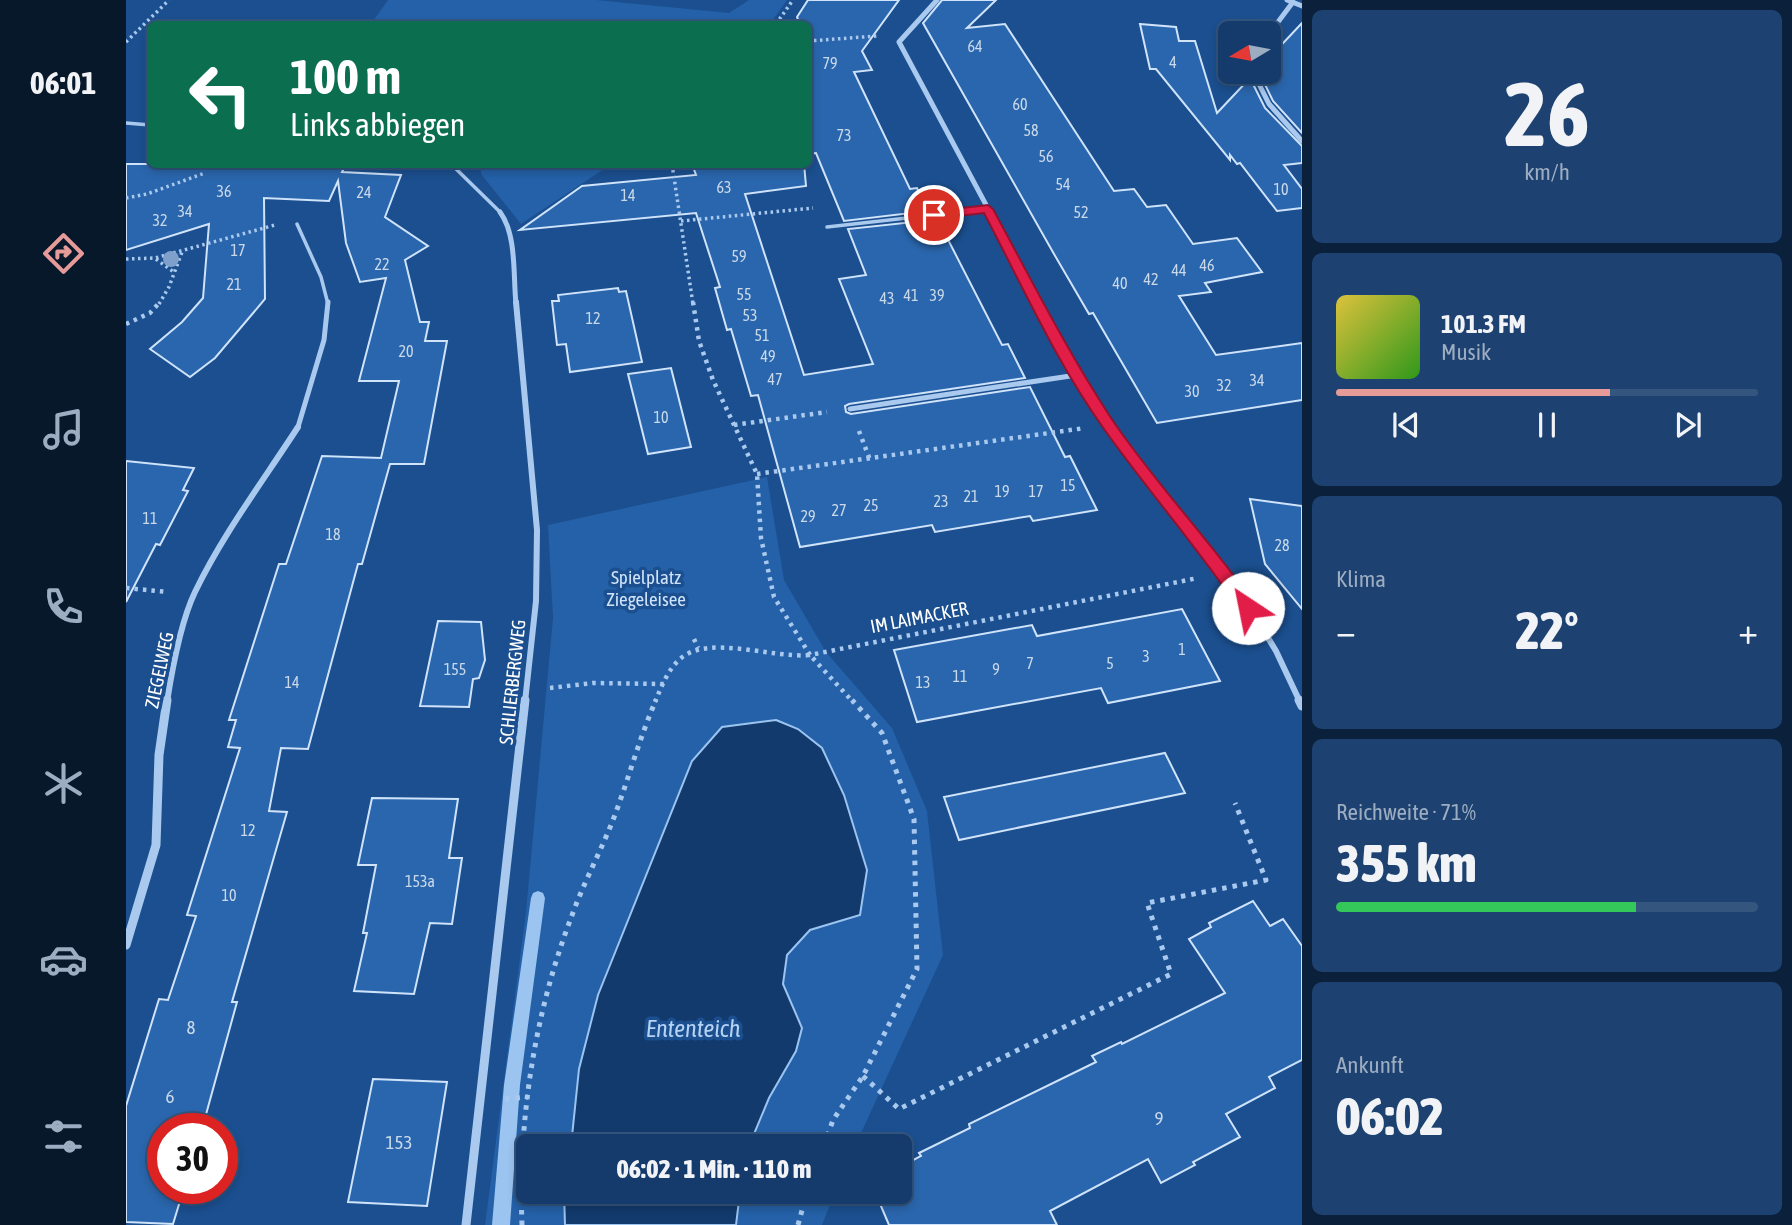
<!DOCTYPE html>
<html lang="de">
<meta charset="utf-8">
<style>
body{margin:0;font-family:"Asap Condensed",sans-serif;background:#1d4271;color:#f1f3f6;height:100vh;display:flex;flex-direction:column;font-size:26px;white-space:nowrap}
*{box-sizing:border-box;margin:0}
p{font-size:23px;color:#9dadc1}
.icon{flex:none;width:38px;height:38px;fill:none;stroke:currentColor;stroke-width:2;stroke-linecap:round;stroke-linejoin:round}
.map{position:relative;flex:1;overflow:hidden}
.drawer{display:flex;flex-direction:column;gap:10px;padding:10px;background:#0b203b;width:490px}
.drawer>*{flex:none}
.hud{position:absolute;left:21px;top:21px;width:665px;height:147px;border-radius:10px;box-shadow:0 4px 10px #0003,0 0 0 2px #33557e;background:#0b6e4f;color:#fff;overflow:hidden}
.needle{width:46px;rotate:260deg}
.controls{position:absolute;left:1092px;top:21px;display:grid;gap:14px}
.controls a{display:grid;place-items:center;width:63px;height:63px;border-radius:10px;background:#143b6b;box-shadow:0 4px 10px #0003,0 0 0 2px #33557e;font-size:35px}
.speed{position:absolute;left:21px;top:1113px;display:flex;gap:14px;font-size:35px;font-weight:700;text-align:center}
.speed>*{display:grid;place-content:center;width:91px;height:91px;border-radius:50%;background:#143b6b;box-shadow:0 4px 10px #0003,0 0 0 2px #33557e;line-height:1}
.speed .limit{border:10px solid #d22;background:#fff;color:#111}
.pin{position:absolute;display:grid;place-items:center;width:60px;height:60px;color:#fff;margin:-30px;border:4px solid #fff;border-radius:50%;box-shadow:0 2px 7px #0007}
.me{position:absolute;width:77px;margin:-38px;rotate:326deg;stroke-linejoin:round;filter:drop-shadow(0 0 5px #0008)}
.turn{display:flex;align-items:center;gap:24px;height:147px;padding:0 28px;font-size:32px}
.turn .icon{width:91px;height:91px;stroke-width:2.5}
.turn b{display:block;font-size:49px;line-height:60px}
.big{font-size:52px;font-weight:800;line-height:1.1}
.drawer .tile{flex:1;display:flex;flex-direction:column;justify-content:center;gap:10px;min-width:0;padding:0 24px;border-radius:10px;background:#1d4271}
.drawer .dial{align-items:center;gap:0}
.dial b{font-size:91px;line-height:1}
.song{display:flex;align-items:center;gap:21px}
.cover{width:84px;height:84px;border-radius:10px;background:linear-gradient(135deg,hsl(50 70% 55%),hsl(110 70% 35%))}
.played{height:7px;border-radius:4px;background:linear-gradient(90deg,#e69b98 65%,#33557e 65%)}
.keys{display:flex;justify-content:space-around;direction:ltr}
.heat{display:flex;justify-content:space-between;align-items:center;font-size:38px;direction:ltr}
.charge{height:10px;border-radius:5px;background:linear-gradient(90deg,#34c759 71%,#33557e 0)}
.trip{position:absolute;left:390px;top:1134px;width:396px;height:70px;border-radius:10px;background:#143b6b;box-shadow:0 4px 10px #0003,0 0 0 2px #33557e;font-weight:800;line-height:70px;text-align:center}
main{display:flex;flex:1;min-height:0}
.tab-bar{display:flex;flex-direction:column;width:126px;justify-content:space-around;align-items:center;background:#08182b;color:#9dadc1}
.tab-bar .icon{width:49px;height:49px}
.tab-bar .on{color:#e69b98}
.tab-bar b{font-size:32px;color:#f1f3f6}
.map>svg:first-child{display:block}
.green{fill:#2461a8}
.water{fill:#123a6d;stroke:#9cc4f0;stroke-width:2}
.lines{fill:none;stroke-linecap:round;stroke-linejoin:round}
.stream{fill:#9cc4f0;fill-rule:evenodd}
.building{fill:#2a66ad;stroke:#cfe3fa;stroke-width:2}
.path-far2{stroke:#a9c9ee;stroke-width:3.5;stroke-dasharray:2.5 3.5;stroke-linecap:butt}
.path-far1{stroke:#a9c9ee;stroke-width:4.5;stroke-dasharray:3.5 5;stroke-linecap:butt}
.path{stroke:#a9c9ee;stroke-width:5;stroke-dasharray:4.5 6;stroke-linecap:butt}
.lane-far1{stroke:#a9c9ee;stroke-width:3.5}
.lane{stroke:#a9c9ee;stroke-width:5}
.street-far2{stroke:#a9c9ee;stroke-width:5}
.street-far1{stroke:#a9c9ee;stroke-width:6}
.street{stroke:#a9c9ee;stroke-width:9}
.tree{fill:#7ea0ca}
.route{fill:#e11d48;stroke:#92132f;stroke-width:2}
.labels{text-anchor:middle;stroke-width:7;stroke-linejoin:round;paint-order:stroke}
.number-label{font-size:16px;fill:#cad9ea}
.park-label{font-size:19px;fill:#cfe3fa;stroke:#1b4f8f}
.street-label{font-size:19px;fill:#fff;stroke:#1b4f8f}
.near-number-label{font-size:19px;fill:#cad9ea}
.near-water-label{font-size:24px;font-style:italic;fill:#b5d3f5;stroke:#1b4f8f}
</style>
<main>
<nav class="tab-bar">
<b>06:01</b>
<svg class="icon on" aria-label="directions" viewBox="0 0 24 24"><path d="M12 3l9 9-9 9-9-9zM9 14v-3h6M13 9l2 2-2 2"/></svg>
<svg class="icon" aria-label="music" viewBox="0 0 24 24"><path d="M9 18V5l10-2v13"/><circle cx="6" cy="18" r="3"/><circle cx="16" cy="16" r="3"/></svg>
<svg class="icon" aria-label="phone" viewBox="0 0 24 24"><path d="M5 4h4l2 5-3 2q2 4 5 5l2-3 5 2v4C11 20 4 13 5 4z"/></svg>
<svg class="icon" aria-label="climate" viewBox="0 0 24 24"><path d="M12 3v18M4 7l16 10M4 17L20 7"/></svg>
<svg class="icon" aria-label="car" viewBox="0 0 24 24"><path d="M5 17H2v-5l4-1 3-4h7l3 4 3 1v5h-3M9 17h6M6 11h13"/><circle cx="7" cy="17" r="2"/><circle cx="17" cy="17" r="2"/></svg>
<svg class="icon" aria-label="filters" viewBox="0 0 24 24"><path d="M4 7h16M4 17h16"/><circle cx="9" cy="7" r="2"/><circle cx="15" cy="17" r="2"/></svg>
</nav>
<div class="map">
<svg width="1176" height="1225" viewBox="0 0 1176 1225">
<rect width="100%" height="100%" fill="#1b4f8f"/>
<!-- green -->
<g class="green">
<polygon points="262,0 470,0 603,13 623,0 661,0 644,24 245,24"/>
<polygon points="355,165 355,164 484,165 395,224 355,174"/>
<polygon points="641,477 658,580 700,652 766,728 801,811 817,955 729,1146 402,1146 402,1192 709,1192 696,1225 359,1225 400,912 427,618 422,525"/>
</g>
<!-- water -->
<g class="water">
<polygon points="650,720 672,729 696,748 718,795 741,870 734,915 684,930 661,955 657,984 676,1028 670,1051 643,1098 623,1146 445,1146 453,1069 472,995 566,761 596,727"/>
<polygon points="438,1192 614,1192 610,1225 439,1225"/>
</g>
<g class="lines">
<!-- stream -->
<polygon class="stream" points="412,891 417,893 419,898 394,1085 384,1225 366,1225 378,1085 405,898 407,893"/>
</g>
<!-- building -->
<g class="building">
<polygon points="682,0 773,0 736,51 746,70 728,72 784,189 791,188 802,211 718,221 690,153 682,154 682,24 674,24 671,17"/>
<polygon points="816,0 870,0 841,28 879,24 988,191 1008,189 1021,207 1040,205 1067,244 1111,238 1136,272 1079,283 1085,292 1053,296 1090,355 1176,343 1176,400 1031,423 967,313 963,314 928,254 797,23"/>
<polygon points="1176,23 1176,133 1147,101 1133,72 1143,72 1143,58"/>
<polygon points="1014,24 1050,27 1053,41 1069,41 1091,113 1124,78 1139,108 1176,146 1176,163 1158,165 1176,189 1176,208 1151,211 1114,163 1111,164 1104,155 1104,160 1030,69 1024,69"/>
<polygon points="0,164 220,164 216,172 275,175 259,217 302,246 279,260 294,322 303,322 299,341 321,341 298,464 264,464 236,564 232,564 182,749 155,748 143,811 161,812 106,1002 111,1002 76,1129 37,1129 37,1188 58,1188 47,1224 0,1222 0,1106 33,999 42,1000 70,916 61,915 114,748 102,747 110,720 103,720 153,564 160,564 196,456 255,458 273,381 233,381 260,278 234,282 220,243 212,181 203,201 138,198 139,299 89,358 64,377 24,349 56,322 77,298 83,224 0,250"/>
<polygon points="566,164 678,164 680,186 619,194 678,375 747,364 713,279 740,275 722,229 806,220 809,225 814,224 876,345 882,344 899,378 723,404 719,406 720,412 725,414 904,387 939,457 944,456 971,510 907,521 904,516 809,532 806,525 674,547 632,395 625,396 605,329 601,330 589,288 594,287 570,213 394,230 456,186 570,175"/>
<polygon points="492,288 493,292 500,291 516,362 444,372 440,344 431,345 426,301 433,301 432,295"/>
<polygon points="545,368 565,447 522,454 502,374"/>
<polygon points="0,461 68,468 57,490 62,491 34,545 30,544 0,602"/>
<polygon points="1124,499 1176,506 1176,609 1139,564"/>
<polygon points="1056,609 1094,681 982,703 975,688 791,722 768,650 906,625 911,636"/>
<polygon points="312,621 355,622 359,660 353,678 347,679 343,707 294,706"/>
<polygon points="1039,753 1059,793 833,840 818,797"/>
<polygon points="246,798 332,799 323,858 336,858 326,924 304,923 288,994 228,991 241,933 237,933 250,865 232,865"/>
<polygon points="1127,901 1144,926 1157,919 1176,946 1176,1060 1143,1077 1149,1088 1100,1114 1114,1137 1067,1162 1069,1165 1035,1183 1022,1159 924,1211 931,1225 763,1225 749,1192 774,1192 774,1167 795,1156 793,1153 844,1128 843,1124 970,1062 966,1056 995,1042 996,1044 1099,993 1063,939 1085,927 1083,923"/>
<polygon points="247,1079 321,1082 301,1206 222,1202"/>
</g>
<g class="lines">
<!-- path-far2 -->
<g class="path-far2">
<polyline points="650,24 667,0"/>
<polyline points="682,41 751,36"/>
<polyline points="0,42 43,0"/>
<polyline points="546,164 567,304"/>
<polyline points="0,198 21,194 79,173"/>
<polyline points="555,221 687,208"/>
<polyline points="0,259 29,258 149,225"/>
<polyline points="30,259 49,273"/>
<polyline points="33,304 43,287 56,252"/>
</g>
<!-- path-far1 -->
<g class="path-far1">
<polyline points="567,302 573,341 587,380 631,474 635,538 648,597 684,655 1072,578"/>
<polyline points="0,324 24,313 34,302"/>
<polyline points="608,425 701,412"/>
<polyline points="733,431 744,460"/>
<polyline points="631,474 959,428"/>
<polyline points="0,588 42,592"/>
<polyline points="568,639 572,648"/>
<polyline points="424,688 467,683 538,684"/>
<path d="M529 702C535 688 541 671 553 660 580 633 647 659 684 655L727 702"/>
</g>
<!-- path -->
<g class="path">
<polyline points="737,1076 773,1109 1045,974 1021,903 1140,880 1109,803"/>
<polyline points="379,1099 402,1097"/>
<polyline points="698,1146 707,1120 737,1076 791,969 788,819 756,733 726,700"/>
<path d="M396 1225C392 1122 408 1015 445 918 457 884 474 853 487 820 502 781 513 739 530 700"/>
<polyline points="672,1225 681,1192"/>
</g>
<!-- lane-far1 -->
<g class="lane-far1">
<polyline points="0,123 24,125"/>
<polyline points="325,164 374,212"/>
<polyline points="171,224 195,277 202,304"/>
<polyline points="701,227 861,209"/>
</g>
<!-- lane -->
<g class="lane">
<polyline points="724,409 951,375"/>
<polyline points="172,427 198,340 202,302"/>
</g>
<!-- street-far2 -->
<g class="street-far2">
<polyline points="811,0 773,42 913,304"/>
<polyline points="1161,0 1176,6"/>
<polyline points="1143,34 1167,2"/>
<polyline points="1127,72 1143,104 1176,141"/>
<path d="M374 212C391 235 387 276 390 304"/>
</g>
<!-- street-far1 -->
<g class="street-far1">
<polyline points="390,302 411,530 410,601 399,702"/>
<polyline points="912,302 951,375 974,409 1124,608 1150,651 1174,702"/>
<path d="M41 702C46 670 55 621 69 592 97 534 137 481 172 427"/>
</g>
<!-- street -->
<g class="street">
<polyline points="1173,700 1176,706"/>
<polyline points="0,945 30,845 33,755 41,700"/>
<polyline points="340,1225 399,700"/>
</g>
</g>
<!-- trees -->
<circle class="tree" cx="45" cy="259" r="8"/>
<!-- route -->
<path class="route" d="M862 205 867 209C905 279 941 351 985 418 1028 482 1083 539 1128 603L1130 608 1128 613H1116C1073 549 1022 491 978 429 930 362 896 285 858 213L808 219 802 215 808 211Z"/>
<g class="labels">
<!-- number labels -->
<g class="number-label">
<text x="849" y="52">64</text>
<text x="1047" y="68">4</text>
<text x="704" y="69">79</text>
<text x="894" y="110">60</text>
<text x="905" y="136">58</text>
<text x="718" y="141">73</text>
<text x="920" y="162">56</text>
<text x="937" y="190">54</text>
<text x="598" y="193">63</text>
<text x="1155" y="195">10</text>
<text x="98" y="197">36</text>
<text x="238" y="198">24</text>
<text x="502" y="201">14</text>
<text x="59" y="217">34</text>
<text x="955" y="218">52</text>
<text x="34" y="226">32</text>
<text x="112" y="256">17</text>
<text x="613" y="262">59</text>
<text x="256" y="270">22</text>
<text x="1081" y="271">46</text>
<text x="1053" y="276">44</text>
<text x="1025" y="285">42</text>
<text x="994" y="289">40</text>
<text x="108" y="290">21</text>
<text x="618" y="300">55</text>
<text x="785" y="301">41</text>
<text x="811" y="301">39</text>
<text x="761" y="304">43</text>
<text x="624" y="321">53</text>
<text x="467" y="324">12</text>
<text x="636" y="341">51</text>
<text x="280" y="357">20</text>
<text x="642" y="362">49</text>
<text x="649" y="385">47</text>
<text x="1131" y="386">34</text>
<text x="1098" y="391">32</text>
<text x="1066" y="397">30</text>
<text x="535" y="423">10</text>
<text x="942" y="491">15</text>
<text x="876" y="497">19</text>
<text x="910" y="497">17</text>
<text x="845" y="502">21</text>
<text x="815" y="507">23</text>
<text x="745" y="511">25</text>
<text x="713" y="516">27</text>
<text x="682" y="522">29</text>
<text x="24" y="524">11</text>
<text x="207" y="540">18</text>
<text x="1156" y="551">28</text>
<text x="1056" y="655">1</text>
<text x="1020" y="662">3</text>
<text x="904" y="669">7</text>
<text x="984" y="669">5</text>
<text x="329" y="675">155</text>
<text x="870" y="675">9</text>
<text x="834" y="682">11</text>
<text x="166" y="688">14</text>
<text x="797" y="688">13</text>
<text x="122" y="836">12</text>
<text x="294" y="887">153a</text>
<text x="103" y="901">10</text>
</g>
<!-- park labels -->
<g class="park-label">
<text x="520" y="584">Spielplatz<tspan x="520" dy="22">Ziegeleisee</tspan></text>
</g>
<!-- street labels -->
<g class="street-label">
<text transform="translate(793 617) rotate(-11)" y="7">IM LAIMACKER</text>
<text transform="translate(33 670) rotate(-78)" y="7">ZIEGELWEG</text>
<text transform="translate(386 682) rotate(-84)" y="7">SCHLIERBERGWEG</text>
</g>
<!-- near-number labels -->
<g class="near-number-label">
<text x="65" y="1034">8</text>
<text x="44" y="1103">6</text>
<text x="1033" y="1125">9</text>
<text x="273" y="1149">153</text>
</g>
<!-- near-water labels -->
<g class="near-water-label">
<text x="567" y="1037">Ententeich</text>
</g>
</g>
</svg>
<div class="controls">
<a><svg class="needle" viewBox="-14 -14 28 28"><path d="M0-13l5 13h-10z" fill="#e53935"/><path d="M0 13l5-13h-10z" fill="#9dadc1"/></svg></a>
</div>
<div class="speed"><div class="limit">30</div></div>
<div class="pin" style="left:808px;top:215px;background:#d93025"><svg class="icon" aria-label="arrive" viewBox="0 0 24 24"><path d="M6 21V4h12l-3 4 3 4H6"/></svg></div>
<svg class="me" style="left:1122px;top:608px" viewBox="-20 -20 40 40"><circle r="19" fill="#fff"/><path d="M0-13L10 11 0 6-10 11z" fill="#e11d48"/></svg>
<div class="trip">06:02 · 1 Min. · 110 m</div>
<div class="hud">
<div class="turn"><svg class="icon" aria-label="left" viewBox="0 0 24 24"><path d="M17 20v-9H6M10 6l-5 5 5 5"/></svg><div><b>100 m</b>Links abbiegen</div></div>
</div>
</div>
<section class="drawer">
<div class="tile dial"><b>26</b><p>km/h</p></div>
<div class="tile">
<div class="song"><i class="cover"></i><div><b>101.3 FM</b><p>Musik</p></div></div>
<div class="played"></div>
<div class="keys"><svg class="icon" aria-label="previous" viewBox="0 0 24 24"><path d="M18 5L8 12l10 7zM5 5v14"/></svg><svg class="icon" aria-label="pause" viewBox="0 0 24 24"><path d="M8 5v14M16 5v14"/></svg><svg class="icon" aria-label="next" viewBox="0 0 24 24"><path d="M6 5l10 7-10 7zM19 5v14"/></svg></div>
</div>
<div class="tile"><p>Klima</p>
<div class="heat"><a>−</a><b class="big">22°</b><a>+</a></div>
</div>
<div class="tile"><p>Reichweite · 71%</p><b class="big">355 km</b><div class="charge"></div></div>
<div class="tile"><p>Ankunft</p><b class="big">06:02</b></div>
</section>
</main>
